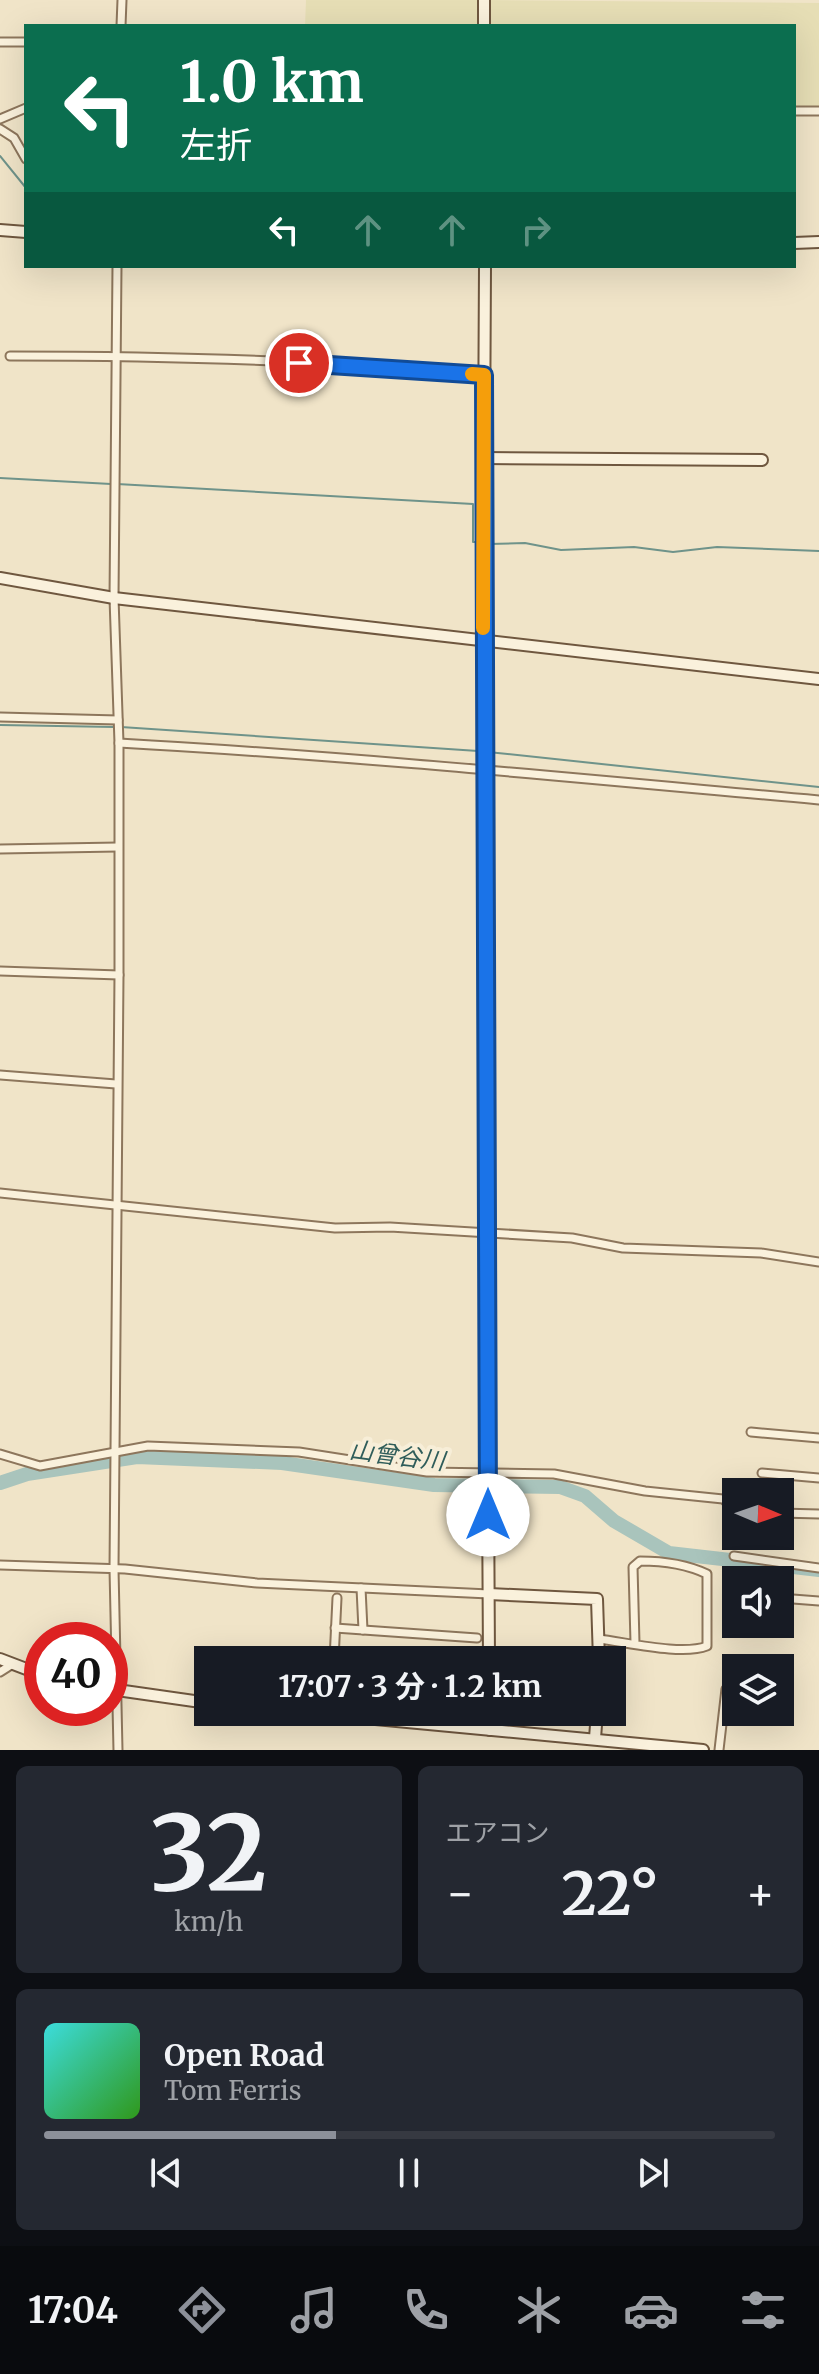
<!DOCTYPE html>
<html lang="ja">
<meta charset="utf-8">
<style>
body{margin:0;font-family:Merriweather,"Noto Sans JP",serif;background:#242831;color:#f1f3f6;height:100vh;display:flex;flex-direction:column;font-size:30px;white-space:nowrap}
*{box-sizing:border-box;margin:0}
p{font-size:26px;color:#9ea1a6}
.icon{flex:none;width:44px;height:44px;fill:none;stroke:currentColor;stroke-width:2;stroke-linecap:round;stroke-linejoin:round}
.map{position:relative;height:1750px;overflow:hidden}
.drawer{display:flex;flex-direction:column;gap:16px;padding:16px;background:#0d0f14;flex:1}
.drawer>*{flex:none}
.hud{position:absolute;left:24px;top:24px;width:772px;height:244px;border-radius:0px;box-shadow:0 8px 32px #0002;background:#0b6e4f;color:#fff;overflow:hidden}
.needle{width:52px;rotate:92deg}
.controls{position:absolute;left:722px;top:1478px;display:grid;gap:16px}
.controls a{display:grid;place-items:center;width:72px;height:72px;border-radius:0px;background:#171b24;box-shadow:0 8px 32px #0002;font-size:40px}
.speed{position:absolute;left:24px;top:1622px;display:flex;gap:16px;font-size:40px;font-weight:700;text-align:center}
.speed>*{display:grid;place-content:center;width:104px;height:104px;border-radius:50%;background:#171b24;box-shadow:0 8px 32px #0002;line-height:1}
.speed .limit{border:12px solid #d22;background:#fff;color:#111}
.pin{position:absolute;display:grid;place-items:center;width:68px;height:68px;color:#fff;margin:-34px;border:4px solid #fff;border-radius:50%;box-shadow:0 2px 8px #0007}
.me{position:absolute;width:88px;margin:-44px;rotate:0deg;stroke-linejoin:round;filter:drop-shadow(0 0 6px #0008)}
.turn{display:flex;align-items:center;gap:28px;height:168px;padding:0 24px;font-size:36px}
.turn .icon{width:104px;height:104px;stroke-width:2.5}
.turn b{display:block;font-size:56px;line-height:68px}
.lanes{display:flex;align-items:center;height:76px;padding:0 24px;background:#0003;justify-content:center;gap:40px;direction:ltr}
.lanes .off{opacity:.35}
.big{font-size:60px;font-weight:700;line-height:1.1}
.drawer .widget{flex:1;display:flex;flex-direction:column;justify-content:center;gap:12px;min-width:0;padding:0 28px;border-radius:12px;background:#242831}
.drawer .dial{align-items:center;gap:0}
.dial b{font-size:104px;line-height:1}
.song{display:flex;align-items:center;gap:24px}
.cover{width:96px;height:96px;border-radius:12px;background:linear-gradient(135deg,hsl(180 70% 55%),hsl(110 70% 35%))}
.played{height:8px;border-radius:4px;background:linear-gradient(90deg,#8c9099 40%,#363941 40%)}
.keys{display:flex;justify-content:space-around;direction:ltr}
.heat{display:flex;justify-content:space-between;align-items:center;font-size:44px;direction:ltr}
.drawer .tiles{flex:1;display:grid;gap:16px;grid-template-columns:1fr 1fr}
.widget:last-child{grid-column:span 2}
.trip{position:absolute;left:194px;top:1646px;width:432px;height:80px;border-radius:0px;background:#171b24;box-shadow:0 8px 32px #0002;font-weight:700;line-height:80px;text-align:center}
.menu{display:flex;height:128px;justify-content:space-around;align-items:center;background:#090b0e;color:#9ea1a6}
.menu .icon{width:56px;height:56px}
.menu .current{color:#8c9099}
.menu b{font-size:36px;color:#f1f3f6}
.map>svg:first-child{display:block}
.farmland{fill:#e6deb5}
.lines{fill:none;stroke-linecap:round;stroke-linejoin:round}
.stream{stroke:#6f938a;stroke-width:2}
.river{stroke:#a9c4bc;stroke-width:14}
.street-casing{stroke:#8d765c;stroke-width:11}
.secondary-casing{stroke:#6f573f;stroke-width:14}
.street{stroke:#faf1dc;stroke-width:7}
.secondary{stroke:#faf1dc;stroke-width:10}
.route-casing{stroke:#114b97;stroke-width:20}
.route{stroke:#1a73e8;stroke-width:14}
.slow{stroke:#f59e0b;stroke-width:14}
.labels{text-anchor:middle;stroke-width:8;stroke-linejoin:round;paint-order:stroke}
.water-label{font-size:24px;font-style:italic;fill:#2f5d5a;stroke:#f7eed8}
</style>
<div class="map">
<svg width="819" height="1750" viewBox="0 0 819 1750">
<rect width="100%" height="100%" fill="#f0e4c8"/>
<!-- farmland -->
<g class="farmland">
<polygon points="306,0 478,0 478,26 305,26"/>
<polygon points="490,0 819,3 819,108 794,108 794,26 489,26"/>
</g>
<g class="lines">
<!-- stream -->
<g class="stream">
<polyline points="0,156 26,188"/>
<polyline points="794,237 805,238"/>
<polyline points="0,478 111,484"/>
<polyline points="117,484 473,504 473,542 477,542"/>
<polyline points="489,544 525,543 561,550 634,547 673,552 717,547 819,551"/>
<polyline points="0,725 115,727"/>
<polyline points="121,727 478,751"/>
<polyline points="488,752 819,787"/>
</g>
<!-- river -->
<polyline class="river" points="0,1483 27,1474 137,1457 282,1463 434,1485 560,1487 585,1496 614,1521 669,1553 819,1570"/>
<!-- street casing -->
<g class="street-casing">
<g id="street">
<polyline points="121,26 122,0"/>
<polyline points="0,42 26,42"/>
<polyline points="794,111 819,111"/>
<polyline points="0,119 26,108"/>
<polyline points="0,129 14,138 26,159"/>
<polyline points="117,266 114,598 119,743 119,975 114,1569 118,1750"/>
<path d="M10 356C168 356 327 360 484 375"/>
<polyline points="0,717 118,720"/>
<path d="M119 743C353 756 586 779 819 800"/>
<polyline points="0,849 118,847"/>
<polyline points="0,971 119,975"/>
<polyline points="0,1075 116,1084"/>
<polyline points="0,1193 335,1228 390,1227 572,1238 623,1248 761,1253 819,1262"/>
<polyline points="751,1432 819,1438"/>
<polyline points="0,1454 40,1466 148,1446 299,1452 427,1472 554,1474 645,1491 723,1499 736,1510"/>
<polyline points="762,1473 819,1478"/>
<polyline points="780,1513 819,1514"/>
<polyline points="734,1556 819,1568"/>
<polyline points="0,1565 125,1569 257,1583 489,1594"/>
<polyline points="361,1588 363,1630"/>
<polyline points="780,1598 819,1601"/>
<polyline points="335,1628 477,1638"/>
<path d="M598 1639C626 1642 682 1656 707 1646V1574C686 1564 664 1561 640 1561L633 1567 635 1643"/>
<polyline points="334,1660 337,1598"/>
<polyline points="0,1672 11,1665"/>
<polyline points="719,1750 726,1689"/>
</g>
</g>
<!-- secondary casing -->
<g class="secondary-casing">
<g id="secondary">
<polyline points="484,0 484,26"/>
<polyline points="0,230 26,232"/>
<polyline points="794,243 819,242"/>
<polyline points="485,266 483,641 489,1660"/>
<polyline points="484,458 762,460"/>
<polyline points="0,578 114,598 819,679"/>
<polyline points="489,1594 597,1599 599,1660"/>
<polyline points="0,1659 42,1675"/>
<polyline points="110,1689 208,1703"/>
<polyline points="301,1712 703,1750"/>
<polyline points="490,1712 490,1730"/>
<polyline points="595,1738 597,1712"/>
</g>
</g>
<!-- street -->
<use href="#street" class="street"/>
<!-- secondary -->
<use href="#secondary" class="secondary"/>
</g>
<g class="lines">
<!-- route casing -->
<g class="route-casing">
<polyline id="route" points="299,363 484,375 488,1515"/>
</g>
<!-- route -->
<use href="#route" class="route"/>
<!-- slow -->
<polyline class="slow" points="472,374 484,375 483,628"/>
</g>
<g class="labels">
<!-- water labels -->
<g class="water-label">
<text transform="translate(397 1456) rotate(7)" y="8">山曾谷川</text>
</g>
</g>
</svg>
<div class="controls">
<a><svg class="needle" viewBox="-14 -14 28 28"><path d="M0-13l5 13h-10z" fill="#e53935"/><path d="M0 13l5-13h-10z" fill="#9ea1a6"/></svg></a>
<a><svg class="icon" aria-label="sound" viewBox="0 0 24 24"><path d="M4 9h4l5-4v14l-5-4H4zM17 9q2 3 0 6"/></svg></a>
<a><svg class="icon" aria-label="layers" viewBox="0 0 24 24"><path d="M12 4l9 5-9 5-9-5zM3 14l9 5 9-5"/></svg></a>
</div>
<div class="speed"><div class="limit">40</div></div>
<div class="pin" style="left:299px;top:363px;background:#d93025"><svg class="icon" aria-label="arrive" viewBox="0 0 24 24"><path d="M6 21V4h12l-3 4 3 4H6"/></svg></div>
<svg class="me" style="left:488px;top:1515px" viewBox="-20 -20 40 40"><circle r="19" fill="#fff"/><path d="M0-13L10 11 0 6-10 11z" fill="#1a73e8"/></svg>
<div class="trip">17:07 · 3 分 · 1.2 km</div>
<div class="hud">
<div class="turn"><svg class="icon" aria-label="left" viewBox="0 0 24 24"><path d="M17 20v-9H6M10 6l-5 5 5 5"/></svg><div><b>1.0 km</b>左折</div></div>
<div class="lanes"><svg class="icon" aria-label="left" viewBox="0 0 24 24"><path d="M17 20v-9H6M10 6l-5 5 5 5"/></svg><svg class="icon off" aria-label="ahead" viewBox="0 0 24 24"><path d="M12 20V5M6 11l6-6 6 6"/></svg><svg class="icon off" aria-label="ahead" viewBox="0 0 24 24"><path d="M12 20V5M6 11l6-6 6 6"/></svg><svg class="icon off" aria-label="right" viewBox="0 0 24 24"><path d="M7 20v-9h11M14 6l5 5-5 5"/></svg></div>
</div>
</div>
<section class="drawer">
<div class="tiles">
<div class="widget dial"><b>32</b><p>km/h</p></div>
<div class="widget"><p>エアコン</p>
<div class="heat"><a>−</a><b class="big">22°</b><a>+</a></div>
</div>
<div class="widget">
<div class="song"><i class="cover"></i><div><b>Open Road</b><p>Tom Ferris</p></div></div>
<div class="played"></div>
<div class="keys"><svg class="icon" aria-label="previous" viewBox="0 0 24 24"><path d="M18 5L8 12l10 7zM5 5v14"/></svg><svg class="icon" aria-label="pause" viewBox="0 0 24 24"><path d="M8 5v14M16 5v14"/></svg><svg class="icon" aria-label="next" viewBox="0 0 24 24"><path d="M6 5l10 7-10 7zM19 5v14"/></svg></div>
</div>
</div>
</section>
<nav class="menu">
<b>17:04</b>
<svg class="icon current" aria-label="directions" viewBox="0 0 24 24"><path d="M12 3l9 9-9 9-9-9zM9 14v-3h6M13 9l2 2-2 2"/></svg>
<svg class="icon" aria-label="music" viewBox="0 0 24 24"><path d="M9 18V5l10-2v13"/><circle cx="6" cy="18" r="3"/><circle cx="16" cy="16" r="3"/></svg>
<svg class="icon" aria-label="phone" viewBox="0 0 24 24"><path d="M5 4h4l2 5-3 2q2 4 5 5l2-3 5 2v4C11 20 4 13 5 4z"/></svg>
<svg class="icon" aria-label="climate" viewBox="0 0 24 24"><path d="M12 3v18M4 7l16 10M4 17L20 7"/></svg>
<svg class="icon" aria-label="car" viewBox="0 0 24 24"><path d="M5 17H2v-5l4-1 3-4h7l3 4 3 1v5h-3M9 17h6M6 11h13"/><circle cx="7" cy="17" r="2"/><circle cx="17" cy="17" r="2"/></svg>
<svg class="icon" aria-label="filters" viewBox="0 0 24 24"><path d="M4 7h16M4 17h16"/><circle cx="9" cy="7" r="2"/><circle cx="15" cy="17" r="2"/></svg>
</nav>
